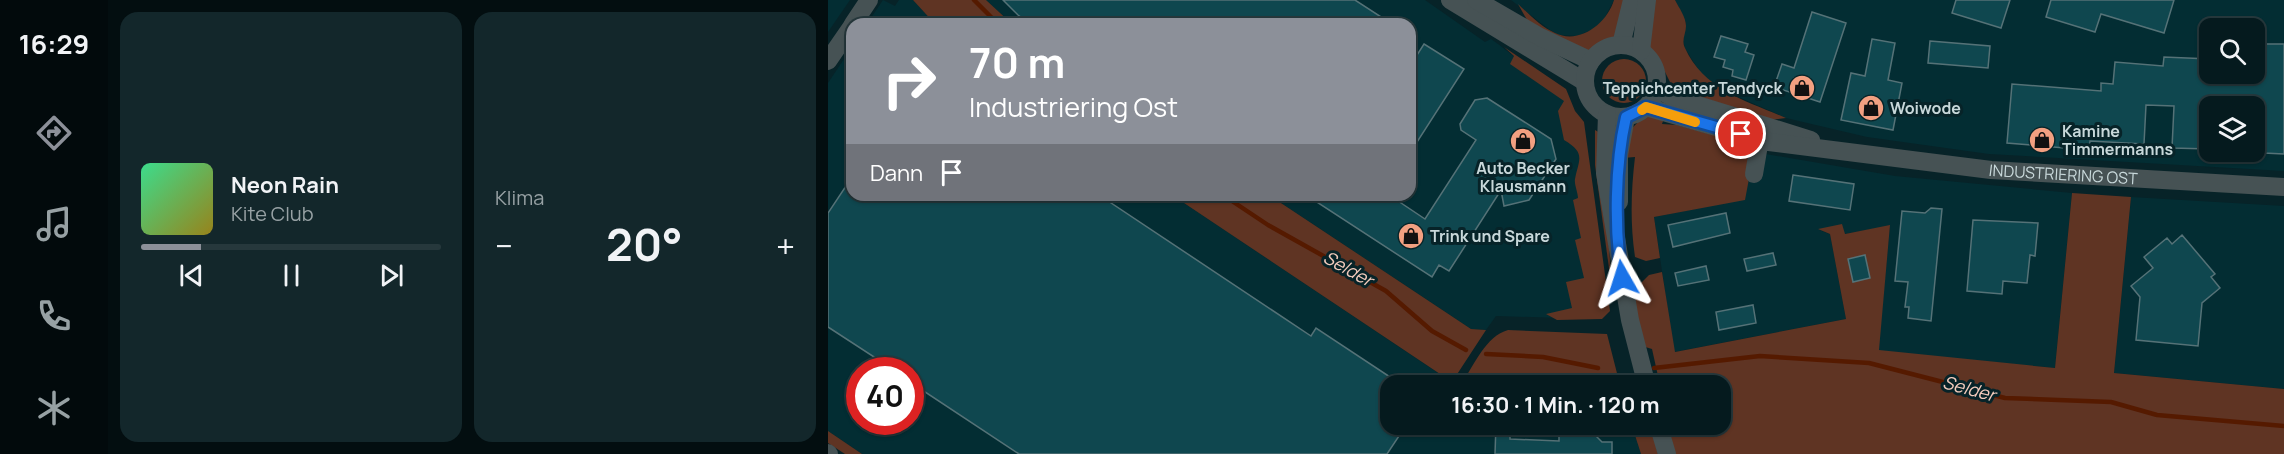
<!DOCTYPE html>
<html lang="de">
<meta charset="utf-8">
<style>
body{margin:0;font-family:Manrope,sans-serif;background:#13272b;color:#f1f3f6;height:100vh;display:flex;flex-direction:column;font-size:22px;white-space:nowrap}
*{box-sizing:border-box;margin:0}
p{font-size:20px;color:#97a1a4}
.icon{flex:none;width:33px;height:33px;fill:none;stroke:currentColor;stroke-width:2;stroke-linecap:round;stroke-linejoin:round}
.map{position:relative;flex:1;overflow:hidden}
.sheet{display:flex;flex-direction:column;gap:12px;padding:12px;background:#030e10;width:720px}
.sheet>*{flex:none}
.hud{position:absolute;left:18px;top:18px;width:570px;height:183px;border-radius:18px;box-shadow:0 2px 4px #0004,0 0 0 2px #26383c;background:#8c9099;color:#fff;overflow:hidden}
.buttons{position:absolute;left:1371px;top:18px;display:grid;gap:12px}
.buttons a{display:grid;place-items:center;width:66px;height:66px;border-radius:12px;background:#051a1e;box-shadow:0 2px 4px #0004,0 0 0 2px #26383c;font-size:30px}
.speed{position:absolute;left:18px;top:357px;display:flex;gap:12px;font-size:30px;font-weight:700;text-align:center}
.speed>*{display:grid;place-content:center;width:78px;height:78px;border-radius:50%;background:#051a1e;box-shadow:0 2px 4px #0004,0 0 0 2px #26383c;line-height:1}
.speed .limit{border:9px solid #d22;background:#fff;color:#111}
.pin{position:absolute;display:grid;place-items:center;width:51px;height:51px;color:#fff;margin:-26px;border:3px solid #fff;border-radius:50%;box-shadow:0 2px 6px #0007}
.me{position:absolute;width:66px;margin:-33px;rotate:354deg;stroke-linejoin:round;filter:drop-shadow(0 0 4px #0008)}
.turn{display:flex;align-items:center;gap:21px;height:126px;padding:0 24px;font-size:27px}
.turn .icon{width:78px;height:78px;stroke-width:2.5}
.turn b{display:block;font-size:42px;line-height:51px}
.then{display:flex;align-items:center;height:57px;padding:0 24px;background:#0003;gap:12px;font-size:22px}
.big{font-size:45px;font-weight:700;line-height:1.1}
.sheet .widget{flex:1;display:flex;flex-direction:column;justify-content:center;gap:9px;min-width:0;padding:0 21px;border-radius:18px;background:#13272b}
.song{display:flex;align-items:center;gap:18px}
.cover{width:72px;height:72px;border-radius:9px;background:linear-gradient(135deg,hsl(150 70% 55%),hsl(50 70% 35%))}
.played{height:6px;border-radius:3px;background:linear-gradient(90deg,#8c9099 20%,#26383c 20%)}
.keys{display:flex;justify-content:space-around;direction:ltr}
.heat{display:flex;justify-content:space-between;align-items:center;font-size:33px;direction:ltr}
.sheet .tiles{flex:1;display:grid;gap:12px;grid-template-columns:repeat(2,1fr)}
.trip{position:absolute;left:552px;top:375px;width:351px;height:60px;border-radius:18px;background:#051a1e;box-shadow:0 2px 4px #0004,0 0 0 2px #26383c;font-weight:700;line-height:60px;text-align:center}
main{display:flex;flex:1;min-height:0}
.tabs{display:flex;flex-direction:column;width:108px;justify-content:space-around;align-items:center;background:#020a0c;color:#97a1a4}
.tabs .icon{width:42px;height:42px}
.tabs .active{color:#8c9099}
.tabs b{font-size:27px;color:#f1f3f6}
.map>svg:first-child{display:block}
.built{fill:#032d33;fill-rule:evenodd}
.green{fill:#5f3423}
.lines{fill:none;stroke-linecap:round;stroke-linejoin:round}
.stream{stroke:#551a00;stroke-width:4.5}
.building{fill:#0f474f;stroke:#557277;stroke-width:1.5}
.minor{stroke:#465254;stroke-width:18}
.route-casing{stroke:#114b97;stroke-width:15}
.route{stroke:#1a73e8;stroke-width:10}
.slow{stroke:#f59e0b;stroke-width:10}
.labels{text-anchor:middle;stroke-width:6;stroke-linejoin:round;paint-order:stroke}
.poi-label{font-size:16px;font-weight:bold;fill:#c8d8da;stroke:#072328;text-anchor:start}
.street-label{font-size:16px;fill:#c8d8da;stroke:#072328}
.water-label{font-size:18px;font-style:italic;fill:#f3cbbc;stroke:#072328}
</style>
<main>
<nav class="tabs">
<b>16:29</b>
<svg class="icon active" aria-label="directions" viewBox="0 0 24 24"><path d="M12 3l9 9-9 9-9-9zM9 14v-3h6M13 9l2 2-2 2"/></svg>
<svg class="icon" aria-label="music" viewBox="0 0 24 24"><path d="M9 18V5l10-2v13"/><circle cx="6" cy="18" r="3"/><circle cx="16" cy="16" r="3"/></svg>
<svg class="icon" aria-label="phone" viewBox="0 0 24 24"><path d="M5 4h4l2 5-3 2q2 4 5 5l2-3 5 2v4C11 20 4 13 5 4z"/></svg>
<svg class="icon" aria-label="climate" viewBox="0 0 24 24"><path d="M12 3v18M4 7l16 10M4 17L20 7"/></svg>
</nav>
<section class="sheet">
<div class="tiles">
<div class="widget">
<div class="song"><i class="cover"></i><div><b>Neon Rain</b><p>Kite Club</p></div></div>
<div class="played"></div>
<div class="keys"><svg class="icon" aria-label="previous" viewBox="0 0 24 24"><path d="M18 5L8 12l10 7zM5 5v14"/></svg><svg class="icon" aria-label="pause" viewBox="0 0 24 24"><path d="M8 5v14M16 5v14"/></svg><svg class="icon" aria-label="next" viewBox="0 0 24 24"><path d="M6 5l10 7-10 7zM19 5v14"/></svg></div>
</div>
<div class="widget"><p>Klima</p>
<div class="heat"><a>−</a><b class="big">20°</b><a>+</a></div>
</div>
</div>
</section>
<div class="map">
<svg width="1456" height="454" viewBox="0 0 1456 454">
<rect width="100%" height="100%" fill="#072328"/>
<!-- built -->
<g class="built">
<polygon points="0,0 22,0 0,32"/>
<polygon points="55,0 67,6 71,0 85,0 107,24 39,24"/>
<polygon points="158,0 597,0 657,42 663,39 670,44 742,100 753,147 765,319 668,316 658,330 643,329 441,195 582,195 582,24 184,24"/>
<polygon points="683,0 786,0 776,19 766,29 749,36 730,35 722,30"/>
<path d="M847 0H1456V171L1161 154 1039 137 958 118 890 88 874 76 857 48 855 41 858 23ZM1382 28H1426V74H1382ZM1382 106H1426V152H1382Z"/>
<path d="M24 47V195H344L625 383 708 385 562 386V424L804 425 813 454H34L0 431V83ZM32 370H82V422H32Z"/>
<polygon points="926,152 1067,176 1244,193 1227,368 1050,351 1062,226 1016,234 991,230 1002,234 1018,319 846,352 826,217 915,199"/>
<polygon points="1303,197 1456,206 1456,389 1286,373"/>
</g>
<!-- green -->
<g class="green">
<polygon points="85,0 158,0 184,24 107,24"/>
<path d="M786 0H799L788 36 760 51 703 27 690 4C701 14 713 27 727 33 752 45 779 23 786 0Z"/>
<path d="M825 0H847C851 8 858 17 858 26 858 34 853 40 857 48 876 90 919 101 958 118L943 120 845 88 831 60 821 49Z"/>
<path d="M676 47 738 89 747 111 756 122 782 311 774 319 729 320 718 314 744 308 738 282 756 278 747 240 753 238 745 200 750 198C750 193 746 184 747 179 751 159 758 153 736 140L730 111 736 101 682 64 686 56Z"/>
<circle cx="796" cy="81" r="22"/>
<path d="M821 115 836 118 834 124 849 125 921 145 926 152 917 200 826 217 832 258 818 261 807 257C802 223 803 191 807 157L795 158C799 135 800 127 821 115Z"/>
<polygon points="767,130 772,133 785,298 767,165"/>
<polygon points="1244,193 1303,197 1286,373 1456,389 1456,454 845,454 837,425 892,424 892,386 832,385 824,349 814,346 803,293 821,275 834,272 847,352 1018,319 1002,234 990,229 1014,224 1017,234 1062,225 1051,350 1227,368"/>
<polygon points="344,195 441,195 643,329 658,330 624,382"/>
<path d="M680 330 779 334 792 385 634 383C646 365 658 336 680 330Z"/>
<polygon points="810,425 820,425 823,428 830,454 813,454 804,426"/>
<polygon points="0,431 34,454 17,454 0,443"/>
</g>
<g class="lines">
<!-- stream -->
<g class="stream">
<polyline points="146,0 170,24"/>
<polyline points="395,195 440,225 558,291 604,331 638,350"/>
<polyline points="658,354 715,357 770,368"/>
<polyline points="826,368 932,356 1041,363 1177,398 1283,402 1329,415 1456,426"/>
</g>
</g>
<!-- building -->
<g class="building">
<polygon points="175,0 527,0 564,24 203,24 190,15"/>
<polygon points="1128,0 1182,0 1173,28 1124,13"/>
<polygon points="1223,0 1346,0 1336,33 1273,14 1267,32 1218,17"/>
<polygon points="984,12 1018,23 992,102 946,87 954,64 966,68"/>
<polygon points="893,36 920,44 917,52 926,55 918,80 904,76 905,70 895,67 897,60 886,57"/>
<polygon points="1044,39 1067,43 1060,80 1074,83 1065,130 1013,120 1023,73 1037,76"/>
<polygon points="1102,41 1162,46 1160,68 1100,63"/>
<polygon points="596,44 636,69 582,153 582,66"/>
<polygon points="1426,44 1456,44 1456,154 1436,153 1436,141 1430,141 1431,129 1426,129 1426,106 1382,106 1382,149 1344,148 1346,106 1318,105 1316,144 1262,141 1261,150 1179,143 1184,84 1273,91 1273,83 1285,84 1287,62 1335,66 1336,57 1382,59 1382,74 1426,74"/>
<polygon points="659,98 723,139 728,159 701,200 676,206 673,190 621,271 611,265 604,277 478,195 561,195 597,219 648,140 633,130 632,124 647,100"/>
<polygon points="965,175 1026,184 1022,210 961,201"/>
<polygon points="24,177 24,195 271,195 483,336 488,328 562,377 562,424 579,424 559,454 191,454 82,382 82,370 66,370 0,327 0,213"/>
<polygon points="1103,208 1114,209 1103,321 1080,318 1081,307 1077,307 1080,282 1067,281 1074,211 1097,213"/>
<polygon points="898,213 902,233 845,247 840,225"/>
<polygon points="1145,220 1210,223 1207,256 1202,255 1199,283 1175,281 1174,294 1139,291"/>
<polygon points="1354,235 1387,274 1383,277 1392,288 1374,303 1370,346 1308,340 1312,297 1303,286 1325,268 1316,257 1339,238 1344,244"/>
<polygon points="945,253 948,265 919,271 916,259"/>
<polygon points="1037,255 1042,278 1025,282 1020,259"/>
<polygon points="878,266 881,280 850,286 847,273"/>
<polygon points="925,305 928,323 891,330 888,312"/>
<polygon points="668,424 682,424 682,439 731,441 731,424 766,424 765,433 774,442 784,442 784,454 667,454"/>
</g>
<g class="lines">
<!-- minor -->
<g class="minor">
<polyline points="622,0 757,82"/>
<polyline points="648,0 712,37 763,61"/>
<polyline points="25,24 41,0"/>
<polyline points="793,45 804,0"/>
<circle cx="793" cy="81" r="36"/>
<polyline points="813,51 819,0"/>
<polyline points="0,61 24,26"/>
<polyline points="828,89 844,97 983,140"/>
<path id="s1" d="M818 107 941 142 1163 170 1456 187"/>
<polyline points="779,114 777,173 802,320 819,386"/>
<polyline points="926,174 932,139"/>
<polyline points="791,202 791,155 798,117"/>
<polyline points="830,424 839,454"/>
<polyline points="0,453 1,454"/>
</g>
</g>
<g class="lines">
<!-- route casing -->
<g class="route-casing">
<path id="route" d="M794 278C786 229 787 165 798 117L818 107 913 134"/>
</g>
<!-- route -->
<use href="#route" class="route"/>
<!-- slow -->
<polyline class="slow" points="814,110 818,107 867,122"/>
</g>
<!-- icons -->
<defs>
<g id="shop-disc" transform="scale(1.35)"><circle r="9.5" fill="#f2a081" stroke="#072328"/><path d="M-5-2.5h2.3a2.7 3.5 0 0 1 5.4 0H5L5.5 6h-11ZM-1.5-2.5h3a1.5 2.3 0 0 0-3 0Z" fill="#111"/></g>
</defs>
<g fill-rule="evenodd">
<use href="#shop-disc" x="974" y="88"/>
<use href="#shop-disc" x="1043" y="108"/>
<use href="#shop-disc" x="1214" y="140"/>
<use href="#shop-disc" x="695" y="141"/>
<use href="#shop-disc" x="583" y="236"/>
</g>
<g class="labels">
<!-- poi labels -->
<g class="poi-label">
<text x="954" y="94" text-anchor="end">Teppichcenter Tendyck</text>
<text x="1062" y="114">Woiwode</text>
<text x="1234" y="137">Kamine<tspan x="1234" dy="18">Timmermanns</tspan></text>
<text x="695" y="174" text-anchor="middle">Auto Becker<tspan x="695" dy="18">Klausmann</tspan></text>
<text x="602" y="242">Trink und Spare</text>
</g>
<!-- street labels -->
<g class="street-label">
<text dy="6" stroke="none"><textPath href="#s1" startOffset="424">INDUSTRIERING OST</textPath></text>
</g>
<!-- water labels -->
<g class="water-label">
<text transform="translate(520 269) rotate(29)" y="6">Selder</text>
<text transform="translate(1141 389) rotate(15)" y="6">Selder</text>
</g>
</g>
</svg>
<div class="buttons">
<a><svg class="icon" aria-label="search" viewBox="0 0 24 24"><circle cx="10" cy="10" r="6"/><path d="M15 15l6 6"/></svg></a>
<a><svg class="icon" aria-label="layers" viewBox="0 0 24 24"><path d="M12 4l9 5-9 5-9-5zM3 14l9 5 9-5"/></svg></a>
</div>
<div class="speed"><div class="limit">40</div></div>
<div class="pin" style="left:913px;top:134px;background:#d93025"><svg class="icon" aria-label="arrive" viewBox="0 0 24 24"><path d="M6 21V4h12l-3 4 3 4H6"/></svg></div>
<svg class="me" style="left:794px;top:278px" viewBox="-20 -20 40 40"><path d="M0-17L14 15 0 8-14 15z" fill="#1a73e8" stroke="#fff" stroke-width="4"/></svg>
<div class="trip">16:30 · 1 Min. · 120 m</div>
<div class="hud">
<div class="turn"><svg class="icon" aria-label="right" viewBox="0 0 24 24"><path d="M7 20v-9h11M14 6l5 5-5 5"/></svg><div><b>70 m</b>Industriering Ost</div></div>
<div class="then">Dann<svg class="icon" aria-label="arrive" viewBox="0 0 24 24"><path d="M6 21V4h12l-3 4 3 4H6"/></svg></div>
</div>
</div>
</main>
